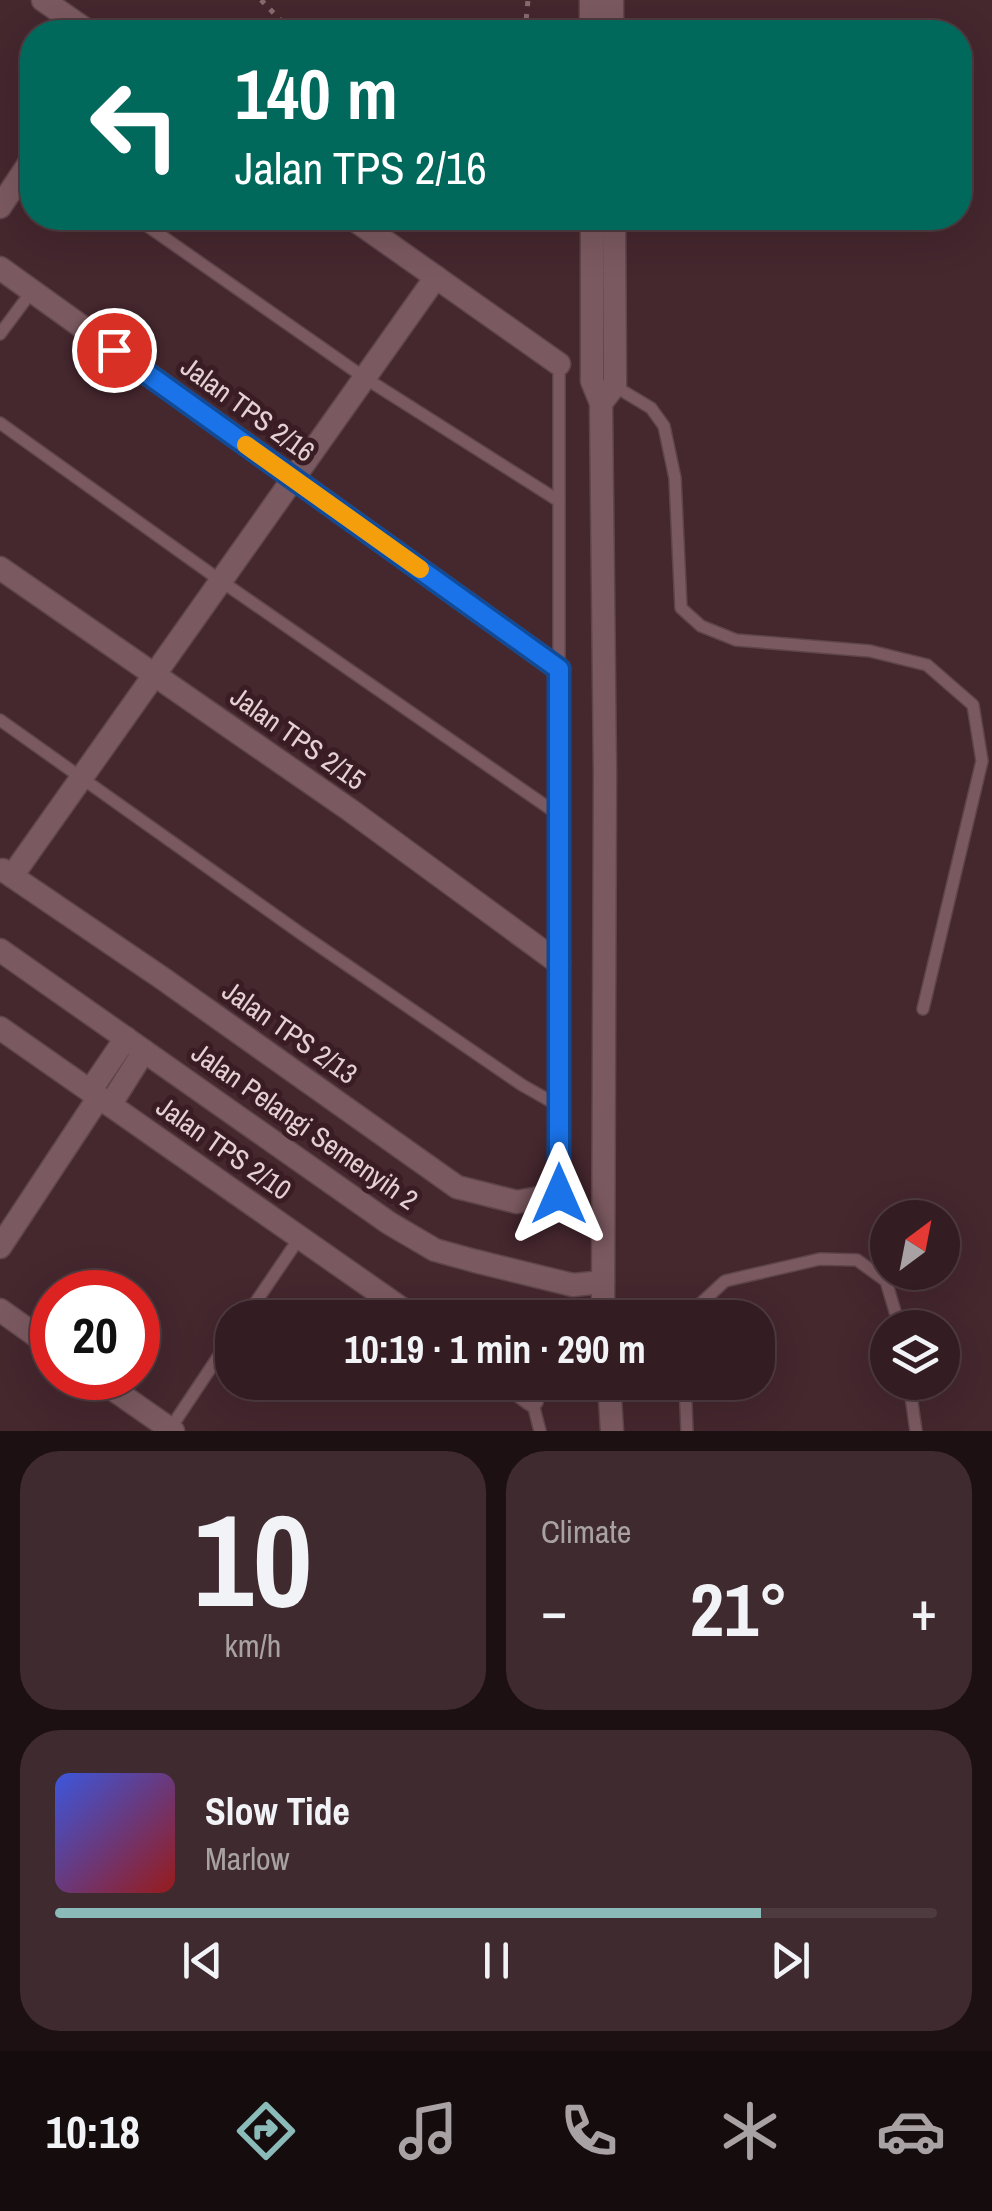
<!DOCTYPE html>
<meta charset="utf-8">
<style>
body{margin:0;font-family:"Archivo Narrow",sans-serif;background:#3f2a2f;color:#f1f3f6;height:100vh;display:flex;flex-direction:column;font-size:38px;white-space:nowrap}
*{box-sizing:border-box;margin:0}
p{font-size:32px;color:#a9a2a5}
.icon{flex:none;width:55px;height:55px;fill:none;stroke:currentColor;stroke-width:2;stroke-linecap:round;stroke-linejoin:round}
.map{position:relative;height:1431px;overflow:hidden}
.panel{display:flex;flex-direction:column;gap:20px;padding:20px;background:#1d1013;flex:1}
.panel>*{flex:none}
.hud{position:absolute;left:20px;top:20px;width:952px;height:210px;border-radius:40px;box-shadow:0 10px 40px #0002,0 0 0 2px #4e3b40;background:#00695c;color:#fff;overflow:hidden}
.needle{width:65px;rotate:32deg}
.controls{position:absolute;left:870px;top:1200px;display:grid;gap:20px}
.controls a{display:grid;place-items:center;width:90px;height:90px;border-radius:50%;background:#341d22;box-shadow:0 10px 40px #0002,0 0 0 2px #4e3b40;font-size:50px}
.speed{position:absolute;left:30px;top:1270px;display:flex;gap:20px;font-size:50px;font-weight:700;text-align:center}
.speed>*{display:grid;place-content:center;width:130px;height:130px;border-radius:50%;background:#341d22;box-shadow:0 10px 40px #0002,0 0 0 2px #4e3b40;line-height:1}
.speed .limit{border:15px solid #d22;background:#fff;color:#111}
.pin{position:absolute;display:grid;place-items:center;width:85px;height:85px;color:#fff;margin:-42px;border:5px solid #fff;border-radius:50%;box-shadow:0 2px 10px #0007}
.me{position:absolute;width:110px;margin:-55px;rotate:0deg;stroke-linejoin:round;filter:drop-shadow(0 0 8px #0008)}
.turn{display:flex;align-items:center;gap:35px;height:210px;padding:0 50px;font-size:45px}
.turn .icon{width:130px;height:130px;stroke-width:2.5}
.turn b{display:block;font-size:70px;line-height:85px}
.big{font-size:75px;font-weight:700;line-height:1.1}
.panel .tile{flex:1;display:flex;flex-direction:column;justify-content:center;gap:15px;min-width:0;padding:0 35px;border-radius:40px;background:#3f2a2f}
.panel .dial{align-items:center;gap:0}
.dial b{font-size:130px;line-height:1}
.song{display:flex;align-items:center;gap:30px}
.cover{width:120px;height:120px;border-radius:15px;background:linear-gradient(135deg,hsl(230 70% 55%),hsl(0 70% 35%))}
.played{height:10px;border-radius:5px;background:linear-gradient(90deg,#8bbbb9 80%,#4e3b40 80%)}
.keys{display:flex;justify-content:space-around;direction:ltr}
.heat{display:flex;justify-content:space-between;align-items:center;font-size:55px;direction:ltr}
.panel .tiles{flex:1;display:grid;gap:20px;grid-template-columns:1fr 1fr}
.tile:last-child{grid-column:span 2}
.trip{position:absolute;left:215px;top:1300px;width:560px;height:100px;border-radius:40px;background:#341d22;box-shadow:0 10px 40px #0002,0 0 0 2px #4e3b40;font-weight:700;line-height:100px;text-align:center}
.tab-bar{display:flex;height:160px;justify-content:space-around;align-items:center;background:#150c0e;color:#a9a2a5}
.tab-bar .icon{width:70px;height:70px}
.tab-bar .selected{color:#8bbbb9}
.tab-bar b{font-size:45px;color:#f1f3f6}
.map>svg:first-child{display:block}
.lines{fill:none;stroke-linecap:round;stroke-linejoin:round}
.lane-casing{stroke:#5e454b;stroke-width:14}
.street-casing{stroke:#5e454b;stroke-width:25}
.path{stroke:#866c71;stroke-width:5;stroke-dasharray:5 8;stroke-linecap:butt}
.lane{stroke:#7b5960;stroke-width:11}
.street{stroke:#7b5960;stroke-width:22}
.route-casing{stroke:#114b97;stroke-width:25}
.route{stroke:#1a73e8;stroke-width:18}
.slow{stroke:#f59e0b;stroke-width:18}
.labels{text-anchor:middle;stroke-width:10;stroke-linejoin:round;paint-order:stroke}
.street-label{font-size:28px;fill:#e5d1d4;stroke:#3a1d24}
</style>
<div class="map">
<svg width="992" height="1431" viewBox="0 0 992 1431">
<rect width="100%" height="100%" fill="#45272e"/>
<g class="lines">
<!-- lane casing -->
<g class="lane-casing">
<g id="lane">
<polyline points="136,218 365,378 559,501"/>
<polyline points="0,334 32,291"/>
<polyline points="611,384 651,408 664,426 675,478 681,608 701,626 736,640 870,651 927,665 973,705 982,761 923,1009"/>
<polyline points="0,423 221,581 559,815"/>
<polyline points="0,720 303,935 522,1085 559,1106"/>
<polyline points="559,1194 559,364"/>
<polyline points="245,1318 300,1237"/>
<polyline points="695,1318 699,1305 725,1281 820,1259 857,1260 886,1281 900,1328"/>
<polyline points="685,1382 687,1431"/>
<polyline points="909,1382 916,1431"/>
<polyline points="532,1400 540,1431"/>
<polyline points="170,1429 232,1336"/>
</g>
</g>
<!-- street casing -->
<g class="street-casing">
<g id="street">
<polyline points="43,0 89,32"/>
<polyline points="591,0 591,32"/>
<polyline points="612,0 612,32"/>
<polyline points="0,207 32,159"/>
<polyline points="352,218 559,364"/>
<polyline points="592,218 592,381 601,403 605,774 603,1318"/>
<polyline points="0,268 559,669"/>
<polyline points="601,403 615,385 614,218"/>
<polyline points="0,568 350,810 559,963"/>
<polyline points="3,870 162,978 457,1187 517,1202 559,1194"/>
<polyline points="12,876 436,277"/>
<polyline points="0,950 389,1223 435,1250 475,1261 573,1285 603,1282"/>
<polyline points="0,1028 415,1318"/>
<polyline points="90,1091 126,1038"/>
<polyline points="110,1105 144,1051"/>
<polyline points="0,1247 99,1097"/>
<polyline points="0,1310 52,1347"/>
<polyline points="97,1378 173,1431"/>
<polyline points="508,1382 532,1400"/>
<polyline points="609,1382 612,1431"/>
</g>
</g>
<!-- path -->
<g class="path">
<polyline points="261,0 292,32"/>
<polyline points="525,32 528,0"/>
</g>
<!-- lane -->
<use href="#lane" class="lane"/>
<!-- street -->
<use href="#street" class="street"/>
</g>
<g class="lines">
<!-- route casing -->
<g class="route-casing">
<polyline id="route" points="114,350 559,669 559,1194"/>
</g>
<!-- route -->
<use href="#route" class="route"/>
<!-- slow -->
<polyline class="slow" points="246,445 420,569"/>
</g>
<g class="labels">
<!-- street labels -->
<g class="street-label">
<text transform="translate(248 409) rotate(36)" y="10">Jalan TPS 2/16</text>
<text transform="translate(298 738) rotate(35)" y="10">Jalan TPS 2/15</text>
<text transform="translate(290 1032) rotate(35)" y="10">Jalan TPS 2/13</text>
<text transform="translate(305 1126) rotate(35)" y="10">Jalan Pelangi Semenyih 2</text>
<text transform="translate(224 1148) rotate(35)" y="10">Jalan TPS 2/10</text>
</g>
</g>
</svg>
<div class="controls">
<a><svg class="needle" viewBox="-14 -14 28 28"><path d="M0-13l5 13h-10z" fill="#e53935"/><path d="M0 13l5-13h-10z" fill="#a9a2a5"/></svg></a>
<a><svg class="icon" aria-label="layers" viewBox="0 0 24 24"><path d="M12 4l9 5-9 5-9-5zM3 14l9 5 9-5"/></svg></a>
</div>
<div class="speed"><div class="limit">20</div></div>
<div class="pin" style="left:114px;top:350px;background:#d93025"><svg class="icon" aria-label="arrive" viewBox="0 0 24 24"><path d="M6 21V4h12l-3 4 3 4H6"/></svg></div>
<svg class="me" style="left:559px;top:1194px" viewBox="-20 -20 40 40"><path d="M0-17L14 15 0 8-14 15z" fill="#1a73e8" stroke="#fff" stroke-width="4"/></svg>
<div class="trip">10:19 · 1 min · 290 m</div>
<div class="hud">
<div class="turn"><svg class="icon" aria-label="left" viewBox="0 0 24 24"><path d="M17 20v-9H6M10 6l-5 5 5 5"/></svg><div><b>140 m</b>Jalan TPS 2/16</div></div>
</div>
</div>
<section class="panel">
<div class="tiles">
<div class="tile dial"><b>10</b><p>km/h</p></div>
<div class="tile"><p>Climate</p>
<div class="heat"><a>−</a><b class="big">21°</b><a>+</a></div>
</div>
<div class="tile">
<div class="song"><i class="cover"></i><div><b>Slow Tide</b><p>Marlow</p></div></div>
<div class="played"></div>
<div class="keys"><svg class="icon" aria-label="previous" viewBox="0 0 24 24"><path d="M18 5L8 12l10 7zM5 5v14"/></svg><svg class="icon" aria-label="pause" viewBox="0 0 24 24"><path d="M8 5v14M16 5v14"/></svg><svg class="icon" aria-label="next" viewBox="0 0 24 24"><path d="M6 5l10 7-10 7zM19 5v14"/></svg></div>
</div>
</div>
</section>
<nav class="tab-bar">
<b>10:18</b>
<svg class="icon selected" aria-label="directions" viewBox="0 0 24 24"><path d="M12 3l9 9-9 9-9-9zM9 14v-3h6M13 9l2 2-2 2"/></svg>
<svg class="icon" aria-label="music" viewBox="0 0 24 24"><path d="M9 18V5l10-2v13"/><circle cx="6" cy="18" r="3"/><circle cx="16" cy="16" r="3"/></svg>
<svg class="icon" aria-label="phone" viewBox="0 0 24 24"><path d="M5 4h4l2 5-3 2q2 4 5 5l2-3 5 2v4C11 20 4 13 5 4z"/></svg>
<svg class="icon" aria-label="climate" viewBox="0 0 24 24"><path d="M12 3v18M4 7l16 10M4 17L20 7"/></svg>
<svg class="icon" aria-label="car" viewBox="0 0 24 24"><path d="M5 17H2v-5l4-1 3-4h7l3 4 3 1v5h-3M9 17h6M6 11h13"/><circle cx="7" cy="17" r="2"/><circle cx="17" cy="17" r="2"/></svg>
</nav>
